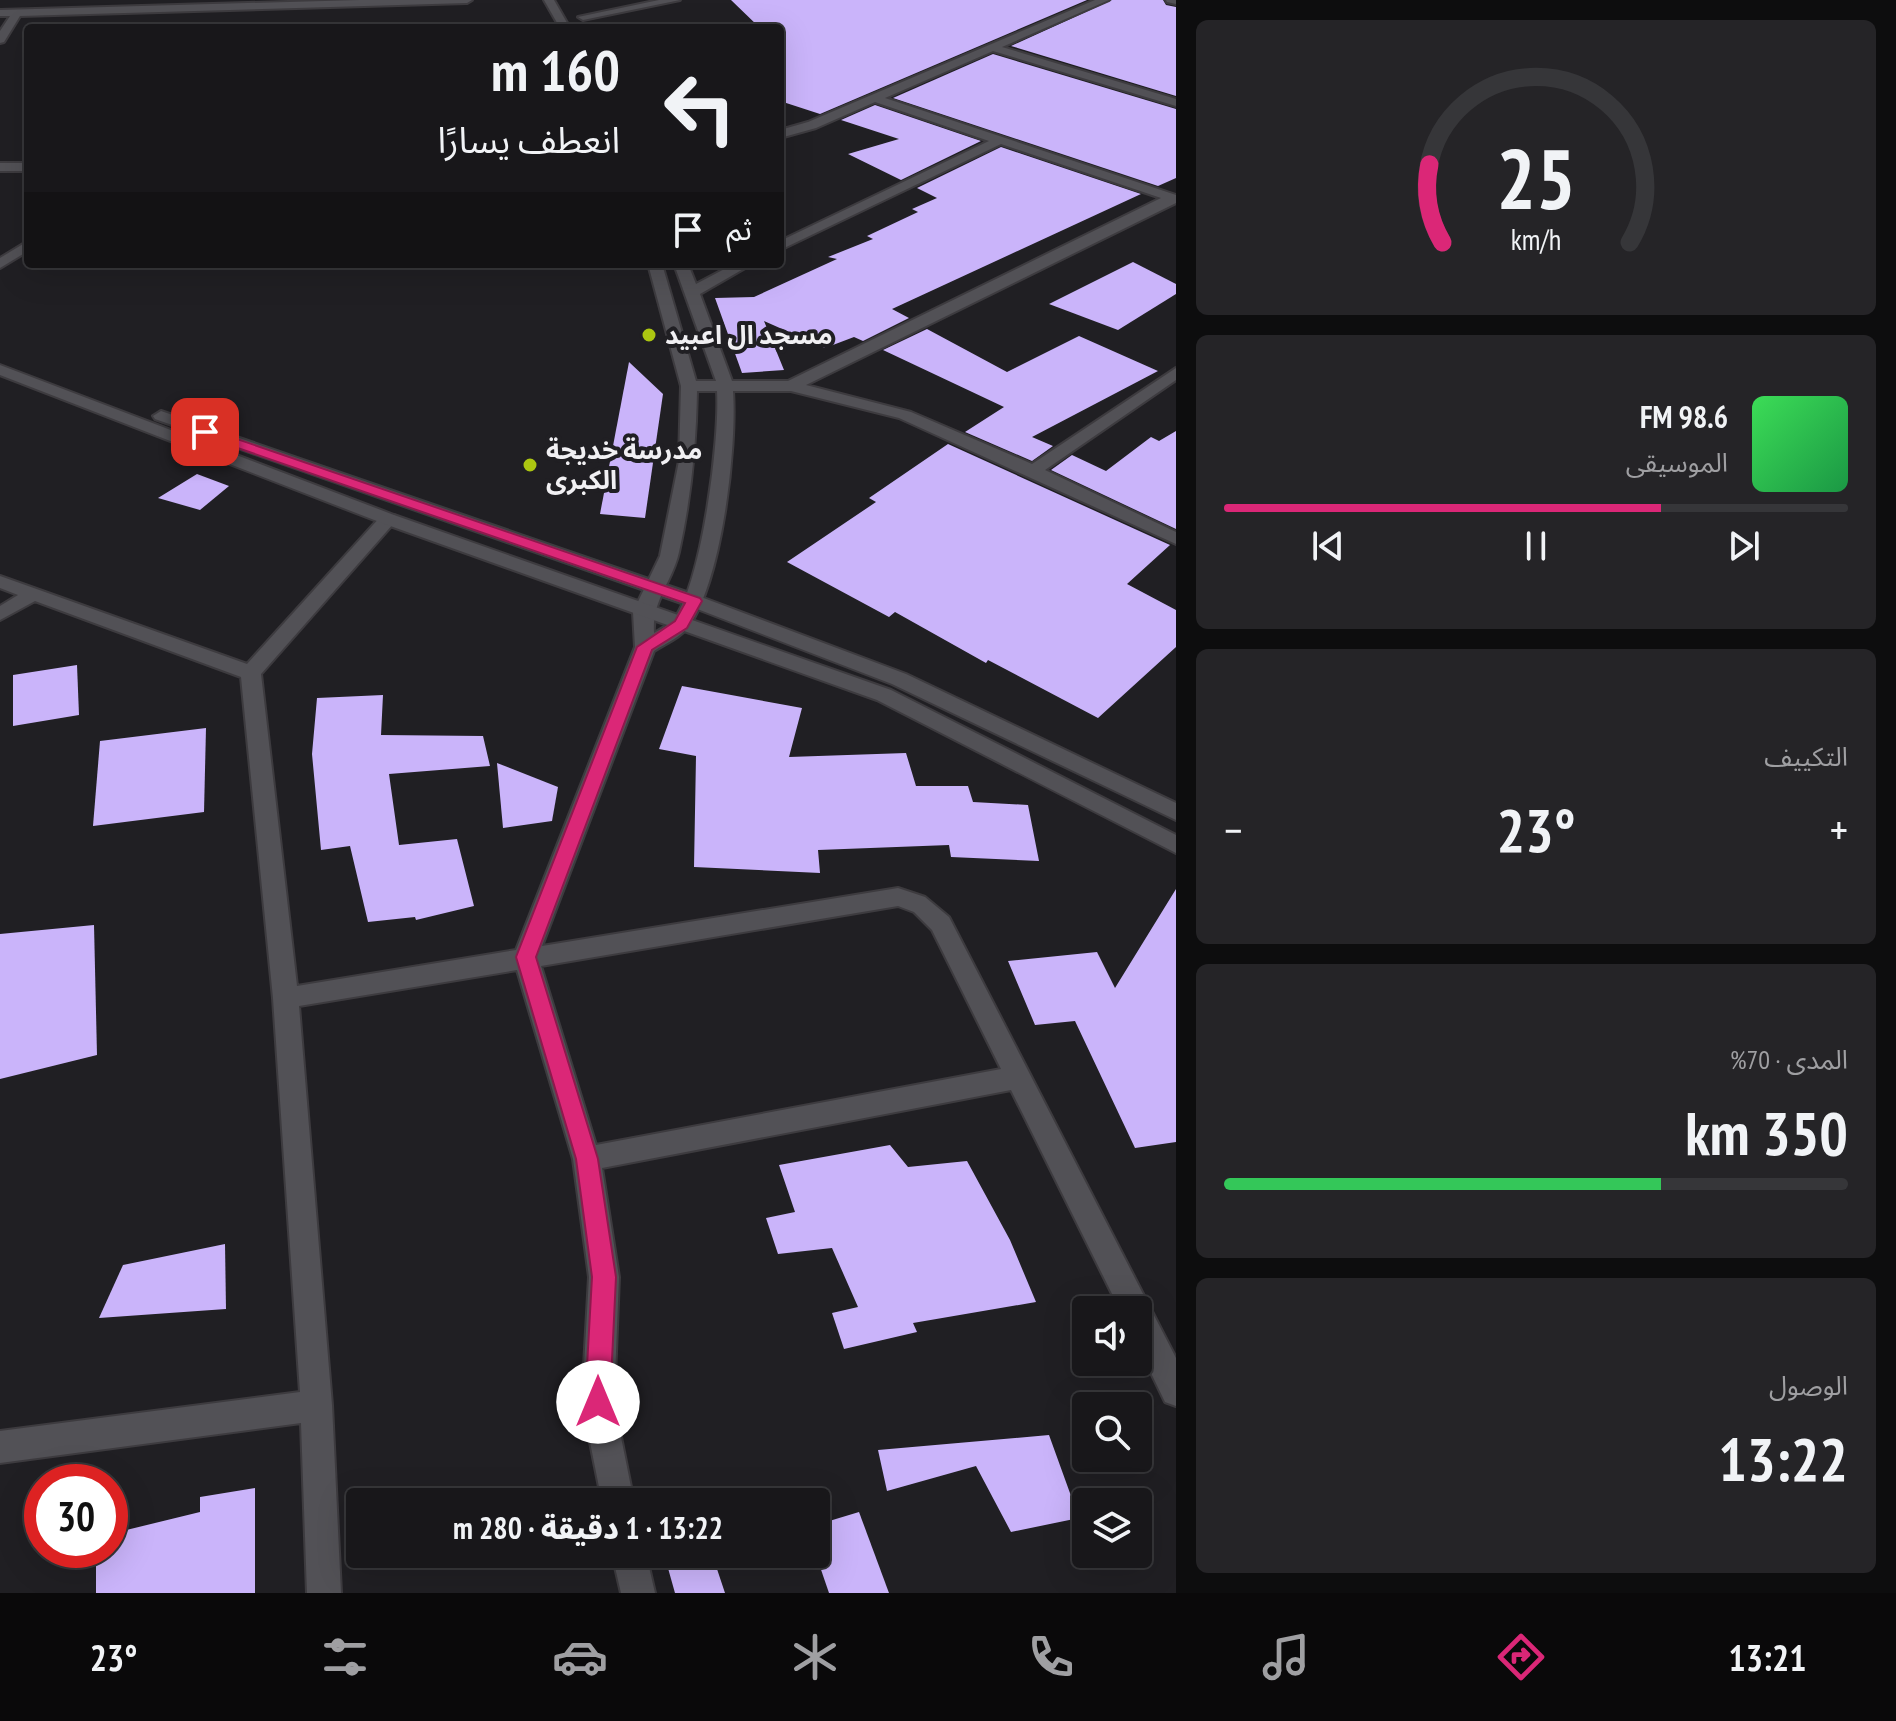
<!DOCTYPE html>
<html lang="ar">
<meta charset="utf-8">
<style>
body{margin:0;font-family:"PT Sans Narrow","Noto Sans Arabic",sans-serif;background:#252427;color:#f1f3f6;direction:rtl;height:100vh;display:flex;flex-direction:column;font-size:30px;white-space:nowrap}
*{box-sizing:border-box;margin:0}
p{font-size:26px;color:#9f9fa2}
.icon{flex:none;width:44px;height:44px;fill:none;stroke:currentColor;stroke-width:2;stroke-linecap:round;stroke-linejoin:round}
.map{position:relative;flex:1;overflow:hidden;direction:ltr}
.drawer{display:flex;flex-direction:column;gap:20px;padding:20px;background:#0d0d0e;width:720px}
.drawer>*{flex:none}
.top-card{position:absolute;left:24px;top:24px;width:760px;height:244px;border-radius:8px;box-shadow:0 8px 32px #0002,0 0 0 2px #363639;direction:rtl;background:#18171a;color:#f1f3f6;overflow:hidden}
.controls{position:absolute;left:1072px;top:1296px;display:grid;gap:16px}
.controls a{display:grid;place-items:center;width:80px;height:80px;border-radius:8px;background:#18171a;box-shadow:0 8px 32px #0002,0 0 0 2px #363639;font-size:40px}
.speed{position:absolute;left:24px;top:1464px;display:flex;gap:16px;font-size:40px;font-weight:700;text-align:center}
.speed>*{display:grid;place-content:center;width:104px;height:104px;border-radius:50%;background:#18171a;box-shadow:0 8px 32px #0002,0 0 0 2px #363639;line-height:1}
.speed .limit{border:12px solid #d22;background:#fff;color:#111}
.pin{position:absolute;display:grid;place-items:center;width:68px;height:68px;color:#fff;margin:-34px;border-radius:16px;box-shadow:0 4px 12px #0006}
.me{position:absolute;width:88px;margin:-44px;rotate:0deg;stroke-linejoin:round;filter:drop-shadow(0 0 6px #0008)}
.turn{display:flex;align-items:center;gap:28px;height:168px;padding:0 32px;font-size:36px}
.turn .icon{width:104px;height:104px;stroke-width:2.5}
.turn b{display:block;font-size:56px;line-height:68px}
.then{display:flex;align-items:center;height:76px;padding:0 32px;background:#0003;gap:16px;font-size:30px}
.big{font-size:60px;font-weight:800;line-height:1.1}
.drawer .card{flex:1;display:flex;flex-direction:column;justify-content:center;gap:12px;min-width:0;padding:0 28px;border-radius:12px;background:#252427}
.drawer .dial{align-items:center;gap:0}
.dial svg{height:208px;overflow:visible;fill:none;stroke:#363639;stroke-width:7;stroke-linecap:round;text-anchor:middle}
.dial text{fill:#f1f3f6;stroke:none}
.song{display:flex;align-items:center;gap:24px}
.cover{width:96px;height:96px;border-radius:12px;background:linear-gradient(135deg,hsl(130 70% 55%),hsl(140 70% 35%))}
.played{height:8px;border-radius:4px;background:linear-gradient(90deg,#db2777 70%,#363639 70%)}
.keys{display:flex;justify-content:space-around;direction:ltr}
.heat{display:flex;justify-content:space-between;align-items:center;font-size:44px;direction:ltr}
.charge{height:12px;border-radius:6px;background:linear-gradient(90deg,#34c759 70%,#363639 0)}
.trip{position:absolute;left:346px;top:1488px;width:484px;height:80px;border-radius:8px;background:#18171a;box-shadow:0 8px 32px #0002,0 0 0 2px #363639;font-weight:800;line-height:80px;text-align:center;direction:rtl}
.dock{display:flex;height:128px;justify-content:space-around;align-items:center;background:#0a090a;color:#9f9fa2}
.dock .icon{width:56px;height:56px}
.dock .active{color:#db2777}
.dock b{font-size:36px;color:#f1f3f6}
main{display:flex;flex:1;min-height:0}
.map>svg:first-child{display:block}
.building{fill:#cab4fa}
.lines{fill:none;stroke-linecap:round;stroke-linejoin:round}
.minor-casing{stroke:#3d3b3f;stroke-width:4}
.tertiary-casing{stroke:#3d3b3f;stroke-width:4}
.minor{fill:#525156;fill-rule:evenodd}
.tertiary{fill:#525156;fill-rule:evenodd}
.route{fill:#db2777;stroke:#8e194d;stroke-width:2}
.poi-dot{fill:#acc611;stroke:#201f23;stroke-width:3}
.labels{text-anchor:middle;stroke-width:8;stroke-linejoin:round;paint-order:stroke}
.far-poi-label{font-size:26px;font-weight:bold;fill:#f1f0f3;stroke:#201f23;text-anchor:start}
</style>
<main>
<section class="drawer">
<div class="card dial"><svg viewBox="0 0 100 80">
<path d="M14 69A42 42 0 1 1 86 69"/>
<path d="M14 69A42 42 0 0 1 9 39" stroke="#db2777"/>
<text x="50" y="56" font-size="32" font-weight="700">25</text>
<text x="50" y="72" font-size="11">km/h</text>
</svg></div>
<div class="card">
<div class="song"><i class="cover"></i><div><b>98.6 FM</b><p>الموسيقى</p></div></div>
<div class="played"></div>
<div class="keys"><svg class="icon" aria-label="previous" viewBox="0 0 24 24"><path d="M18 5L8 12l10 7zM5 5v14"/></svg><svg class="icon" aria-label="pause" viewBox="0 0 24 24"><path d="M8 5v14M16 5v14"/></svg><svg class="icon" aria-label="next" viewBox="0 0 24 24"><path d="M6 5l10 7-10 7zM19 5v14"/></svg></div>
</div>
<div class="card"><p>التكييف</p>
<div class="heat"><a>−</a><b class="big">23°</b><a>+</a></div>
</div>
<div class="card"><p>المدى · 70%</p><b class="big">350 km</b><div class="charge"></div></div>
<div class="card"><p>الوصول</p><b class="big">13:22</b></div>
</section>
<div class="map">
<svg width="1176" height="1593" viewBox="0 0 1176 1593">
<rect width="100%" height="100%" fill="#201f23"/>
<!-- building -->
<g class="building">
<polygon points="731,0 1087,0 820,114 780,101 780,28 760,28"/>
<polygon points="1112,0 1163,0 1166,5 1176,7 1176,96 1011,46"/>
<polygon points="993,54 1176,109 1176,178 1158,186 893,98"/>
<polygon points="875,105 981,141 901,180 848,154 899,139 841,120"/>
<polygon points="1001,147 1141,194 892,309 909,318 863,341 854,337 825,348 764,321 784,370 742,373 715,298 754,297 837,259 828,257 873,239 867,236 918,212 912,209 937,198 917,188"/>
<polygon points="1133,262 1176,284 1176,294 1118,330 1049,304"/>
<polygon points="927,329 1007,372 1079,336 1158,371 1032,437 1053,446 1032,461 965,432 1004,407 883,350"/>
<polygon points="629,362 663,394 645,518 600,514"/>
<polygon points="1176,431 1176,529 1051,470 1072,455 1106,471 1151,437 1159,441"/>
<polygon points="948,444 1170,545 1127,584 1176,610 1176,647 1098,718 988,660 986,663 895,612 889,617 787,562 876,502 869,498"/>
<polygon points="197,474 229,486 200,510 158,498"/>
<polygon points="77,665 79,715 13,726 13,675"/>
<polygon points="682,686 802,708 789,757 906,753 916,786 968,786 973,802 1028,805 1039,861 951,857 949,845 818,850 820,873 694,867 696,756 659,749"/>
<polygon points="383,695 381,735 483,736 490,766 389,774 399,845 457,839 474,906 416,920 415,917 368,922 350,846 321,850 312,754 317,698"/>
<polygon points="206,728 204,812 93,826 100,741"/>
<polygon points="497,763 558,787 552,821 503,828"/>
<polygon points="1176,889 1176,1142 1135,1148 1075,1021 1035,1025 1008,961 1097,952 1115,988"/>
<polygon points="94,925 97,1055 0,1079 0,934"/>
<polygon points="890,1145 908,1167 967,1161 1010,1240 1036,1302 913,1323 917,1332 844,1349 832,1313 858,1307 832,1248 778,1254 766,1218 795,1212 779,1165"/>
<polygon points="225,1244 226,1309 99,1318 123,1265"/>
<polygon points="1049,1435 1079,1518 1011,1532 976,1466 887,1491 878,1450"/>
<polygon points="255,1488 255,1593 96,1593 96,1550 110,1550 110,1534 200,1512 200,1497"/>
<polygon points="859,1512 889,1593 829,1593 816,1555 816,1525"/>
<polygon points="664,1554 712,1554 725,1593 675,1593"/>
</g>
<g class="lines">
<!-- minor casing -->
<g class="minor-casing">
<g id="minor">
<polygon points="359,0 472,0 467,3 20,16 4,42 0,43 0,31 10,16 0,16 0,10"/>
<polygon points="544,0 554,0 570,28 560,28"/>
<polygon points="659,0 680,0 583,20 578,17"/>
<path d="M1095 0H1109L1002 47 1176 99V106L993 51 885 98 1176 195V203L806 385 911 412 1032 464 1176 368V380L1045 470 1176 532V544L899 418 791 391H733C737 448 722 579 689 626 680 638 666 643 654 651L542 946 898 888 925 897 949 917 1176 1358V1406L1165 1402 1138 1346V1310H1120L1011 1090 602 1168 619 1277 614 1402 634 1502H602L582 1402 589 1277 573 1159 517 970 299 1006 332 1405 341 1593H307L301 1423 0 1463V1431L300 1392 273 998 241 677 35 601 0 620V606L18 595 0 588V576L247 664 382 515H394L397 519 394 523 261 674 297 986 516 950 635 647 633 612 660 556 679 461 681 386 648 264H662L696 381H716L674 264H688L696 284 734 264H752L700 294 732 381H788L1161 198 1001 144 780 250V241L989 141 875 102 816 128 780 138V130L808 122ZM697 391H717C720 439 702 582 674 619 669 625 661 629 654 633 652 599 672 583 679 552 691 498 696 446 697 391ZM898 906 914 912 932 930 1001 1069 596 1145 541 966Z"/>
<rect x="0" y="163" width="28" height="8"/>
<polygon points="28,241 28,251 0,268 0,258"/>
<polygon points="612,1554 646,1554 655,1593 621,1593"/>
</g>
</g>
<!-- tertiary casing -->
<g class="tertiary-casing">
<g id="tertiary">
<polygon points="1166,0 1176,0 1176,4 1167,2"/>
<polygon points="0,365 394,515 891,690 1176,835 1176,853 877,700 382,523 0,375"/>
<polygon points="161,411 701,597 906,674 1176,803 1176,820 892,684 687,605 155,419 153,416"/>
</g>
</g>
<!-- minor -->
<use href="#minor" class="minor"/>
<!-- tertiary -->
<use href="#tertiary" class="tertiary"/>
</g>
<!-- route -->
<polygon class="route" points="205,428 700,598 702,601 687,628 652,650 536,957 598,1159 616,1277 610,1402 607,1411 598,1415 588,1411 585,1402 592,1277 576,1159 516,957 637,647 675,621 685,603 200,435 198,432"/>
<!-- markers -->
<g class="poi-dot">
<circle cx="649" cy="335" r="8"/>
<circle cx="530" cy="465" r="8"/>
</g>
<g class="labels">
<!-- far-poi labels -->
<g class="far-poi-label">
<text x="665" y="344">مسجد ال اعبيد</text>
<text x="546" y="459">مدرسة خديجة<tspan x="546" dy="30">الكبرى</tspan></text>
</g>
</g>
</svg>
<div class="controls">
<a><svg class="icon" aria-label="sound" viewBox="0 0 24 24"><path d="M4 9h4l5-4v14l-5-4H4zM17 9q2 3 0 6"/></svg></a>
<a><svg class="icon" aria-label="search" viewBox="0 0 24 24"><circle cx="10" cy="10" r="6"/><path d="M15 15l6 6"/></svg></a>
<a><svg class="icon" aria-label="layers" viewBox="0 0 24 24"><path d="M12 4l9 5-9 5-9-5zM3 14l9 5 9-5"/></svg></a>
</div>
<div class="speed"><div class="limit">30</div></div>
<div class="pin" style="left:205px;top:432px;background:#d93025"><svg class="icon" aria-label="arrive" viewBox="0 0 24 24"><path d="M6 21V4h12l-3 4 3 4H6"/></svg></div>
<svg class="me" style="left:598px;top:1402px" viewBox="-20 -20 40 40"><circle r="19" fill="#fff"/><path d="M0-13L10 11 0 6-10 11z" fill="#db2777"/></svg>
<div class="trip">13:22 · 1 دقيقة · 280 m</div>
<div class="top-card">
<div class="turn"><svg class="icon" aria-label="left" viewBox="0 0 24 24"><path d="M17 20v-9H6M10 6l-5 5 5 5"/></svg><div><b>160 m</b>انعطف يسارًا</div></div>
<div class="then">ثم<svg class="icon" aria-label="arrive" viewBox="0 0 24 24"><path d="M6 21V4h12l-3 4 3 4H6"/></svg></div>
</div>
</div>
</main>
<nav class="dock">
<b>13:21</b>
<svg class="icon active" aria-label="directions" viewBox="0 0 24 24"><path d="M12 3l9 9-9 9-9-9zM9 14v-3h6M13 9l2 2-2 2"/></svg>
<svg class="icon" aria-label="music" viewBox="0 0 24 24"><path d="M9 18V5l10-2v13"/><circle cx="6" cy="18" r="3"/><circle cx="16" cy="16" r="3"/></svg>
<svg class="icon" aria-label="phone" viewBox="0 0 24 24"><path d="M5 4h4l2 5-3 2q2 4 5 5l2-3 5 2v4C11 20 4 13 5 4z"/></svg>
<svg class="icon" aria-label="climate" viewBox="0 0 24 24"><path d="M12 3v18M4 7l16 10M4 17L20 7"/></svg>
<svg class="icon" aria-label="car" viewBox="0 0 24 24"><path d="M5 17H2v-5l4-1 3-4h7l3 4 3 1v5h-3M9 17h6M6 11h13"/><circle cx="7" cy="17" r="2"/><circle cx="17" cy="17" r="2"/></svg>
<svg class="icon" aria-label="filters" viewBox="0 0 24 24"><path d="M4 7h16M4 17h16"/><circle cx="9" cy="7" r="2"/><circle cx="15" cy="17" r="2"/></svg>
<b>23°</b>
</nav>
